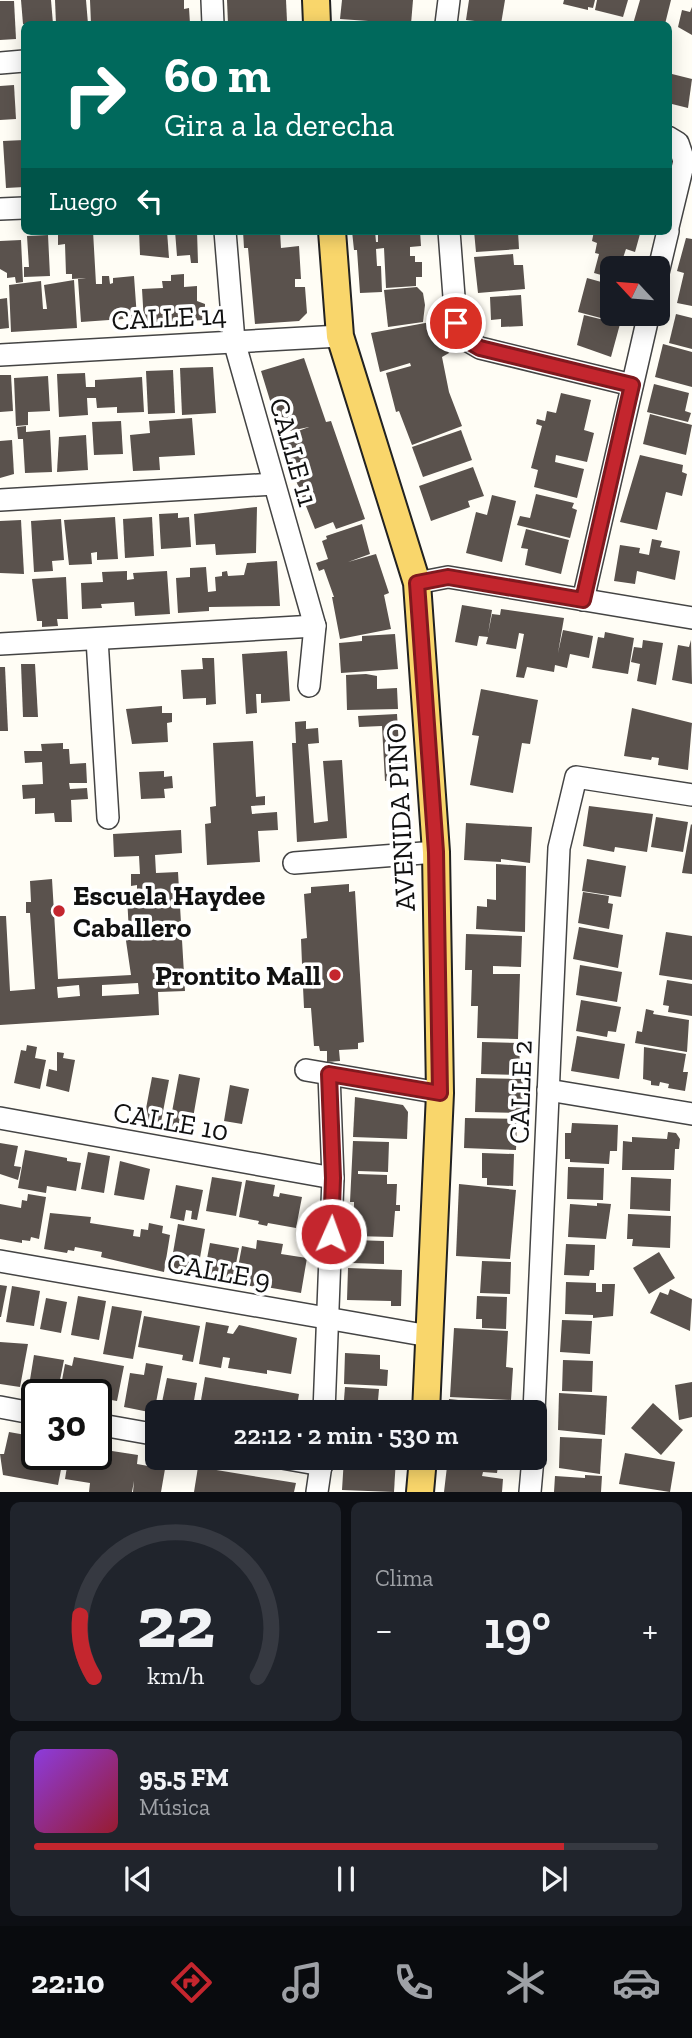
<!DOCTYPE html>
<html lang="es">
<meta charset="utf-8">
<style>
body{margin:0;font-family:"Zilla Slab",serif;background:#20242c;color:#f1f3f6;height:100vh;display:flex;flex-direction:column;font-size:26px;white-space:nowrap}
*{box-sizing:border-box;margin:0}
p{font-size:23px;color:#9ea1a6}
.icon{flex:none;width:38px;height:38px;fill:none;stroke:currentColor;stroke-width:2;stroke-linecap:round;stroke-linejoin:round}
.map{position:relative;height:1492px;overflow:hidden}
.side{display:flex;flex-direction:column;gap:10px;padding:10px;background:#0d0f14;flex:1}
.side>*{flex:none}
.banner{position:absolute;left:21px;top:21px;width:651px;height:214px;border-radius:10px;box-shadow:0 4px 18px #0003;background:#00695c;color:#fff;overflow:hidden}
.needle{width:46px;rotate:296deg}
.controls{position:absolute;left:600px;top:256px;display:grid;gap:14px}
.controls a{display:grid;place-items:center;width:70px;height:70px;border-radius:10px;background:#171b24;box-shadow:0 4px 18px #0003;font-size:35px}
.speed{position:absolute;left:21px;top:1379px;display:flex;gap:14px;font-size:35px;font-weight:700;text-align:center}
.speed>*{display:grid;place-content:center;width:91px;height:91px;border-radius:50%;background:#171b24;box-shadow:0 4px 18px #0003;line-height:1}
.speed .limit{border:4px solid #111;border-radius:10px;background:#fff;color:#111}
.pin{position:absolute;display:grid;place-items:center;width:60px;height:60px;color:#fff;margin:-30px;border:4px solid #fff;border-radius:50%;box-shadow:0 2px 7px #0007}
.me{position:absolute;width:77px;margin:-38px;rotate:2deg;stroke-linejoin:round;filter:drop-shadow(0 0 5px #0008)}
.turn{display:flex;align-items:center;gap:24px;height:147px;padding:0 28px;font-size:32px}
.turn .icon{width:91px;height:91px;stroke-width:2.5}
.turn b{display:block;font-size:49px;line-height:60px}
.then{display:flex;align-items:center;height:66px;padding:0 28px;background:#0003;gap:14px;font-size:26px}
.big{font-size:52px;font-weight:600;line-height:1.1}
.side .widget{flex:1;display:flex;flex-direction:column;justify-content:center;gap:10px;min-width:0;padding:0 24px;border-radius:10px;background:#20242c}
.side .dial{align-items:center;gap:0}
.dial svg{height:182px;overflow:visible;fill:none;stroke:#363941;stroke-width:7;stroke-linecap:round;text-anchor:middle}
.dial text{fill:#f1f3f6;stroke:none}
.song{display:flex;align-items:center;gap:21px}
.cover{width:84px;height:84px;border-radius:10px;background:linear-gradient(135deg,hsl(270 70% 55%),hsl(350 70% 35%))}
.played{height:7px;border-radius:4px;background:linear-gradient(90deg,#c4262e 85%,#363941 85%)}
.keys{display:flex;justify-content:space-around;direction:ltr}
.heat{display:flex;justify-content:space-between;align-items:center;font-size:38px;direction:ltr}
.side .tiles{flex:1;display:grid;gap:10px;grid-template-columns:1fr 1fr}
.widget:last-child{grid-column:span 2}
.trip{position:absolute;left:145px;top:1400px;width:402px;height:70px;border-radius:10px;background:#171b24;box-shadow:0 4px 18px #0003;font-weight:600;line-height:70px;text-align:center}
.tabs{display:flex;height:112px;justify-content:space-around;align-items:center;background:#090b0e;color:#9ea1a6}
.tabs .icon{width:49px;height:49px}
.tabs .selected{color:#c4262e}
.tabs b{font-size:32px;color:#f1f3f6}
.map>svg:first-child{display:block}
.building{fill:#5a524d;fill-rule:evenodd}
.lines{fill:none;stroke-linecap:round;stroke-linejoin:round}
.minor-casing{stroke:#444;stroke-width:24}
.major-casing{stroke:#222;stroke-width:30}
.minor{stroke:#fff;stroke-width:21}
.major{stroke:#f9d66b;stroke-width:26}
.route-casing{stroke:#7f191e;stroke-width:18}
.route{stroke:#c4262e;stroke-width:12}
.poi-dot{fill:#c4262e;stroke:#fff;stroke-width:2.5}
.labels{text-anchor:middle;stroke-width:7;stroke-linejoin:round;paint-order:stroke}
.street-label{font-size:28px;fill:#111;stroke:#fff}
.poi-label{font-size:28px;font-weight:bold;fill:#111;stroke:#fff;text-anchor:start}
</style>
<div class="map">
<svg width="692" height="1492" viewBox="0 0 692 1492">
<rect width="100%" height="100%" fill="#fffdf5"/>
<!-- building -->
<g class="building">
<polygon points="21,0 51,0 53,24 23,24"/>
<polygon points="55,0 86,0 88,24 56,24"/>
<polygon points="90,0 184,0 184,9 189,8 190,24 91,24"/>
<polygon points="227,0 286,0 287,21 285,24 228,24"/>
<polygon points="342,0 413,0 411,24 340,19"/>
<polygon points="469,0 505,0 501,24 466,20"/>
<polygon points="564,0 595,0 593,8 588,7 588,10 563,4"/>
<polygon points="597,0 628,0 623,17 595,10"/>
<polygon points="640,0 671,0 665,24 633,24"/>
<polygon points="0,1 14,1 16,39 0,40"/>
<polygon points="692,7 692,35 678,27 682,10 690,12"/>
<polygon points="668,73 692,79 688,108 668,103"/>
<polygon points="14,85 16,119 0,120 0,86"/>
<polygon points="24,140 24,187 6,188 3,141"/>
<polygon points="58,231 93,231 96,284 102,284 102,276 109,276 110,284 113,283 113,278 134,276 137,318 81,322 78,279 86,278 72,279 72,274 66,274 65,244 58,245"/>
<polygon points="139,231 167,231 169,258 140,255"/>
<polygon points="175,231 197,231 198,263 191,263 190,255 177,256"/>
<polygon points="243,231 280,231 281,248 299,246 301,279 295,279 295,287 305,287 307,313 299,321 255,324 248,248 244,248"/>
<polygon points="352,231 375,231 376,242 378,242 378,231 420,231 421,246 410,247 410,256 415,256 415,262 422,262 422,277 416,277 416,286 386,288 384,248 376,249 377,266 381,266 382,292 360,293 357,250 354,250"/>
<polygon points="474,231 518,231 519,249 476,252"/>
<polygon points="594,231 645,231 644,235 640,234 635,252 626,249 623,258 630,259 628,268 612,268 612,278 594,273 599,254 595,253 597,243 592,241"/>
<polygon points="48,235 50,276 24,277 24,267 29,267 27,236"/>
<polygon points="686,238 692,239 692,306 677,303 684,273 677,271"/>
<polygon points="21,240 23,282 16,283 15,277 7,278 7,273 0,269 0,241"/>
<polygon points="513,254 514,265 523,265 525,289 478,293 474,257"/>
<polygon points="184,274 184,287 197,286 197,301 205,304 205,320 144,323 142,289 163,288 162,281 171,281 171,275"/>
<polygon points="587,278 612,285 612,313 619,313 616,322 578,312"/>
<polygon points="74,280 77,328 11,332 9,285 41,281 43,309 47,309 44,285"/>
<polygon points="417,287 423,293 425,305 423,322 388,327 384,290"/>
<polygon points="521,295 523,326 501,327 501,319 491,320 490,297"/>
<polygon points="7,298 9,328 0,329 0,299"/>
<polygon points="676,314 692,318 692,349 669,343"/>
<polygon points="584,315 620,324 611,357 577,345"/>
<polygon points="436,321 440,339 449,353 442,357 449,392 462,426 412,445 399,411 396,412 386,373 411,366 410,363 380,372 371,333"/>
<polygon points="663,344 692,352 692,387 655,377"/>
<polygon points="304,358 326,422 331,421 365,519 336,529 333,522 315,529 295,478 290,479 288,472 294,471 281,443 284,442 282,437 309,427 280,433 261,371"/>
<polygon points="213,367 216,413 182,415 180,368"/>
<polygon points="173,370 175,413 148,414 146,371"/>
<polygon points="85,373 86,387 95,387 95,380 142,377 144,412 117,413 117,407 97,408 96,398 87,398 88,415 59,417 57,374"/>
<polygon points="0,375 11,375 13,411 0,412"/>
<polygon points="48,376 50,411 28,412 28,425 16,426 14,378"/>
<polygon points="654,384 689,393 685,411 691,413 688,422 647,412"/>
<polygon points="561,393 591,400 584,430 594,433 587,462 556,455 555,462 584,469 577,498 534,487 538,470 531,468 542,426 536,424 537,419 545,421 547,411 556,413"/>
<polygon points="650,414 692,425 686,455 643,444"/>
<polygon points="192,418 195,455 159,457 160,470 133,471 130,435 150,433 149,421"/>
<polygon points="121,421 123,454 94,455 92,422"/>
<polygon points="26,426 26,432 50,430 52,472 25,473 23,439 18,439 17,427"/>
<polygon points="461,430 472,460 423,477 412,447"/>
<polygon points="86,435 88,470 57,472 59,437"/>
<polygon points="12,440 14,474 0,478 0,441"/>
<polygon points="640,455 683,465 682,472 687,474 682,496 666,492 657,530 620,522"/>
<polygon points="473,467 484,496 468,501 470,507 431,521 419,486"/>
<polygon points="536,494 574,503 572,508 577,510 570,538 517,525 520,516 530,518"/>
<polygon points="492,495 516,501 502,562 466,553 476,512 487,515"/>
<polygon points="257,507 256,553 216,555 215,544 196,545 194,514"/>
<polygon points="178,513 178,518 189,517 191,547 161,549 159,514"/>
<polygon points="115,517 118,559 97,560 97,552 91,553 92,564 69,565 64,520"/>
<polygon points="152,517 154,556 125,558 123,519"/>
<polygon points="61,519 64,560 52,561 53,571 34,572 31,521"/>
<polygon points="21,520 24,574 0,573 0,521"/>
<polygon points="362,524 370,554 348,562 376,554 389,593 384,595 391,629 340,639 332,597 334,597 324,569 319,571 316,563 328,559 322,541 327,539 326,536"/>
<polygon points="526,529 569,540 561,574 525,565 528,549 521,548"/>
<polygon points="652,539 662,541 660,547 680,551 675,580 637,571 635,584 614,581 620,545 640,548 639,553 649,555"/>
<polygon points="277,561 280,606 209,607 209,611 178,613 176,578 190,577 190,568 206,567 208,592 216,591 215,577 222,576 222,572 227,571 228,576 244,575 247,563"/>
<polygon points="127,571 127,580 134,579 133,573 167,571 170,614 135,616 134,602 101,604 102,608 82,609 81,583 103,582 102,572"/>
<polygon points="66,577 68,619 57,619 58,626 42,627 42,621 37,621 32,579"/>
<polygon points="462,605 492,610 488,634 492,614 500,615 501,609 564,618 558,653 563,630 593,636 589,658 570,654 567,668 555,665 554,672 527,667 524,678 516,677 524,634 519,633 516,649 486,644 488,637 479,636 477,646 455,642"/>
<polygon points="605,632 634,638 628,674 592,668 598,637 604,638"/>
<polygon points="395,634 398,669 341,673 339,643 362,641 362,636"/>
<polygon points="643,640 663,643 656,685 637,681 640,664 631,662 634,647 642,648"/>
<polygon points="691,640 692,684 672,680 678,645 689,647"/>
<polygon points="287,651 290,701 261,703 261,694 256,694 257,713 246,714 242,654"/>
<polygon points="202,658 214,658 216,704 206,705 206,698 183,699 181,670 203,669"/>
<polygon points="21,664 35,664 38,717 23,717"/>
<polygon points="0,667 5,667 8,731 0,731"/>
<polygon points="366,674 377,676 377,689 397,688 398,709 347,710 346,675"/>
<polygon points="481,689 538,700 530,744 522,743 513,793 470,785 479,736 472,735"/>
<polygon points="162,706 162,713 172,713 172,722 167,723 168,742 132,744 126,709"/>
<polygon points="632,708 692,723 688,770 658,765 659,758 652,757 651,760 624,756"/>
<polygon points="397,714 401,779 385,781 382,726 359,727 358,716"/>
<polygon points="306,721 306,729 318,728 319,743 308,744 314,823 328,821 323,761 342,760 347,838 297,842 292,743 296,743 295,722"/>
<polygon points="253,741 256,797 265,796 265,805 251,806 252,814 277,812 278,830 258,831 260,862 207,865 205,824 211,823 210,807 216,806 213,743"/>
<polygon points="63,743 63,749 69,749 70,764 86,763 87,783 69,783 70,789 87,788 88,799 71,800 72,822 55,822 54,813 35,814 35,798 23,799 22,785 43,784 42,762 25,763 24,751 42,751 41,744"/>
<polygon points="164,771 164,777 172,776 173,788 164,789 165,798 141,799 139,772"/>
<polygon points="589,806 653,814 647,852 615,847 614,852 583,846"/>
<polygon points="656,817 688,822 683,852 651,847"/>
<polygon points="466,823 532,827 530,863 501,859 501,862 464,860"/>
<polygon points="691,824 692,825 692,874 682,873"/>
<path d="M181 830 182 853 155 855 156 873 178 872 185 991 158 992 159 1015 0 1025V916H6L10 991 35 989 30 913H26V902H31L30 881 52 879 58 979 131 975 125 934H129L127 895 137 894V885L131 886V874H140L139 856 114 857 113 834ZM138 983 139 994 102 996V985ZM79 985 80 996 58 998 57 987Z"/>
<polygon points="587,859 626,866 621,897 582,891"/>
<polygon points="496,864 526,866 525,932 476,929 477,906 487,907 487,899 496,900"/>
<polygon points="349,884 349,892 355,891 364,1042 358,1043 358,1049 339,1050 340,1061 327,1062 327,1051 320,1051 319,1046 314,1046 311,1008 304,1008 303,987 310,987 309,963 302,964 301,939 307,938 304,894 311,893 311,887"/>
<polygon points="583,892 609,896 608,903 613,904 609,929 578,923"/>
<polygon points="579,927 623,935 618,968 573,959"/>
<polygon points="666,932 692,936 692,980 659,975"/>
<polygon points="466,934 522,936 521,967 493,966 493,974 520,974 518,1039 477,1038 478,1006 471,1006 472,970 465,970"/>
<polygon points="580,965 622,972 617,1002 576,995"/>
<polygon points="667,980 692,984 692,1016 668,1012 669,1006 663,1005"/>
<polygon points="581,1000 621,1007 616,1032 608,1031 607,1037 576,1031"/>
<polygon points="646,1009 654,1011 653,1014 689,1020 687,1052 635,1043 637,1031 642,1032"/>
<polygon points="577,1036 625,1044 619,1079 571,1071"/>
<polygon points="482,1042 520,1043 519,1075 481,1074"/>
<polygon points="27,1045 37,1047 35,1058 46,1060 40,1089 14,1083 21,1050 26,1051"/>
<polygon points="644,1047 686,1054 683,1072 688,1072 685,1091 668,1088 669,1084 660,1082 659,1086 651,1085 651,1081 643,1079"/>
<polygon points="57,1052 64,1053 63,1058 75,1060 69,1092 46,1086 49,1069 57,1071"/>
<polygon points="179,1074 200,1078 193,1118 180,1116 178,1130 169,1128"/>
<polygon points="152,1077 169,1080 161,1122 144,1119"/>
<polygon points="476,1078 523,1079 522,1113 475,1112"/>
<polygon points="230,1085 249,1089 242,1124 224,1121"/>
<polygon points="355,1097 403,1105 408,1112 407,1139 353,1137"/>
<polygon points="465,1118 517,1119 516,1150 464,1148"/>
<polygon points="572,1123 618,1125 617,1151 610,1151 609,1164 570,1162 570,1159 565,1159 565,1133 571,1133"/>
<polygon points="668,1132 676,1133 680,1139 679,1149 675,1149 674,1170 622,1170 623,1141 632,1142 632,1137 667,1139"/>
<polygon points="353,1141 389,1142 388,1172 358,1171 358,1174 387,1175 387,1184 397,1184 396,1205 400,1205 400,1211 395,1211 393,1237 353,1236 353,1229 350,1229 350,1206 354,1207 354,1202 350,1202"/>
<polygon points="0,1143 18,1146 14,1166 21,1167 18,1180 0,1174"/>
<polygon points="25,1150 67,1158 67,1161 81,1163 76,1191 47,1186 46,1193 18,1188"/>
<polygon points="88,1152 110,1156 104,1193 81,1189"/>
<polygon points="482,1153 514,1154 513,1186 487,1185 487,1178 482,1178"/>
<polygon points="120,1161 150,1169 144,1200 114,1195"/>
<polygon points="568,1167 604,1168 603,1200 567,1199"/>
<polygon points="212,1177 242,1182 236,1216 206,1211"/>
<polygon points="631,1177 671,1179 670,1211 630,1209"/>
<polygon points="246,1180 275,1185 273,1196 279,1197 280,1193 302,1197 296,1228 268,1223 267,1226 258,1224 259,1221 239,1217"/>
<polygon points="459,1184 516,1190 510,1259 456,1256"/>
<polygon points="176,1185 203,1190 197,1220 191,1219 192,1211 186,1210 184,1221 170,1218"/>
<polygon points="28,1194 46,1197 39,1239 31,1237 30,1241 22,1240 22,1243 0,1239 0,1204 21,1208 22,1200 27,1201"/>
<polygon points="597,1203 611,1204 606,1239 568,1237 570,1204 597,1206"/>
<polygon points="50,1213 91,1217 90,1223 134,1230 133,1236 140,1237 141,1229 148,1230 149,1223 163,1226 162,1233 170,1235 164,1272 101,1257 102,1252 75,1247 74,1251 68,1250 67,1253 44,1249"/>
<polygon points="628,1214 671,1216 670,1248 632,1246 633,1239 627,1239"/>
<polygon points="178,1224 205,1229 197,1275 170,1270"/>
<polygon points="257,1240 283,1244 281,1254 307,1258 301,1293 266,1287 263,1283 262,1288 235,1283 242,1246 256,1249"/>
<polygon points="353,1240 384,1241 384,1264 352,1263"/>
<polygon points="210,1243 239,1248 233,1279 204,1274"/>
<polygon points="566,1244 595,1245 594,1270 590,1270 589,1276 564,1275"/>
<polygon points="659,1252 675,1278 649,1294 633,1268"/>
<polygon points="482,1261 511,1262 510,1294 480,1293"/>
<polygon points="348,1268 402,1270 401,1306 391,1306 391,1301 347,1300"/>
<polygon points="566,1282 596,1283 596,1292 602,1292 602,1284 615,1284 613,1316 593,1318 593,1315 565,1314"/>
<polygon points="0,1285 7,1286 1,1317 0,1317"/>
<polygon points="12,1286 40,1291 34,1326 6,1322"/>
<polygon points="670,1289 692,1299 690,1331 650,1313 660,1292 668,1295"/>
<polygon points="78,1296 106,1301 99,1340 71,1335"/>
<polygon points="477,1296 507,1297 506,1329 482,1328 482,1319 476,1319"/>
<polygon points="46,1298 67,1302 61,1333 40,1329"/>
<polygon points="112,1306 142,1311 133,1359 103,1354"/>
<polygon points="144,1316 200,1326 193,1362 182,1360 183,1355 138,1347"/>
<polygon points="562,1320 592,1321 590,1354 560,1352"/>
<polygon points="206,1322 229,1326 227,1333 233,1334 239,1325 297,1338 291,1374 267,1370 267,1374 228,1368 230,1358 223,1357 221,1368 199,1364"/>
<polygon points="454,1328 508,1331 506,1367 513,1368 511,1400 450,1397"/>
<polygon points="0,1342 28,1344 20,1387 0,1384"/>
<polygon points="345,1353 380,1355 380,1369 388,1370 387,1386 344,1384"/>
<polygon points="34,1355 64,1360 57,1395 28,1392"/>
<polygon points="74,1357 124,1366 117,1401 60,1391 65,1364 72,1366"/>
<polygon points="563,1360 593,1361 592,1392 562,1391"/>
<polygon points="146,1363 163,1366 154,1413 124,1407 130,1373 144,1375"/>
<polygon points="205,1377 299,1394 296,1412 199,1412"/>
<polygon points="167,1378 197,1383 192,1412 160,1412"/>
<polygon points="692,1382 692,1417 679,1420 675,1385"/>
<polygon points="345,1387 379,1389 377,1412 343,1412"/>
<polygon points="559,1393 607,1396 605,1435 558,1430"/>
<polygon points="449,1399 505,1405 504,1412 448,1412"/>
<polygon points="653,1403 683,1430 661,1455 631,1428"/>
<polygon points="9,1432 37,1437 37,1454 64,1454 58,1485 3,1475 0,1454 4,1454"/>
<polygon points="560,1437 602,1439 600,1474 559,1468"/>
<polygon points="96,1447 106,1449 105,1454 112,1455 112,1451 138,1455 137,1464 165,1469 161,1492 133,1492 134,1481 132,1492 89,1492 90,1483 65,1479 69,1454 96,1454"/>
<polygon points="625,1453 675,1462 670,1492 619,1484"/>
<polygon points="344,1458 396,1458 394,1492 342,1490"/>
<polygon points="448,1458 499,1458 497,1473 483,1472 482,1476 503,1479 502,1492 444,1492"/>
<polygon points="198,1467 296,1483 294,1492 194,1492"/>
<polygon points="585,1475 602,1476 601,1492 554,1492 555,1476 585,1478"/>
</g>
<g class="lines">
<!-- minor casing -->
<g class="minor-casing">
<g id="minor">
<polyline points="212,0 213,24"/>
<polyline points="446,24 449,0"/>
<polyline points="0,63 24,61"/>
<polyline points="668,137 678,143 684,161 668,227"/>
<polyline points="0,209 24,208"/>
<polyline points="225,231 234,341 315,626 309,686"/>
<polyline points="449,231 456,323 463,338 480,348 632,385"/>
<polyline points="658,273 668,231"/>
<polyline points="0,355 340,336"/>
<polyline points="0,500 274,484"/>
<polyline points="417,583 448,577 692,618"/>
<polyline points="583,600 649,313"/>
<polyline points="97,639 108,818"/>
<polyline points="0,644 315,626"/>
<polyline points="294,863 436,852"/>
<polyline points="306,1070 440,1093"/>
<polyline points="548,1090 692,1114"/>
<polyline points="0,1118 333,1178"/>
<polyline points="0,1261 429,1336"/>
<polyline points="0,1407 37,1414"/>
<polyline points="324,1412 333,1178 329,1074"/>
<polyline points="534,1412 559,848 576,777 692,795"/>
<polyline points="96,1424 158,1435"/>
<polyline points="282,1458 322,1465"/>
<polyline points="317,1492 322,1458"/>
<polyline points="530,1492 533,1458"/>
</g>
</g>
<!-- major casing -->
<g class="major-casing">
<g id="major">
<polyline points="316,0 317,24"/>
<polyline points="332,231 340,336 417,583 436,852 440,1093 426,1412"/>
<polyline points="420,1492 423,1458"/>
</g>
</g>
<!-- minor -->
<use href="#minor" class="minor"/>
<!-- major -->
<use href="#major" class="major"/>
</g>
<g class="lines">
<!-- route casing -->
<g class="route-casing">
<polyline id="route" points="331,1234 333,1178 329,1074 440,1093 436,852 417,583 448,577 583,600 632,385 480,348 463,338 456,323"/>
</g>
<!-- route -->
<use href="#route" class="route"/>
</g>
<!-- markers -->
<g class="poi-dot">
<circle cx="59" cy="911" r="7"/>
<circle cx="335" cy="975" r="7"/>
</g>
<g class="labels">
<!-- street labels -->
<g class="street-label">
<text transform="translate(169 317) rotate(-3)" y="10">CALLE 14</text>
<text transform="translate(294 452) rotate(74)" y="10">CALLE 11</text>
<text transform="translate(400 817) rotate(-93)" y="10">AVENIDA PINO</text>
<text transform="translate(520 1092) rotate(-88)" y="10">CALLE 2</text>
<text transform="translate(171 1121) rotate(10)" y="10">CALLE 10</text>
<text transform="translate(219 1271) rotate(10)" y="10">CALLE 9</text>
</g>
<!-- poi labels -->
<g class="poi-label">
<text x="73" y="905">Escuela Haydee<tspan x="73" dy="32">Caballero</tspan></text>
<text x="321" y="985" text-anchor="end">Prontito Mall</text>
</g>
</g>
</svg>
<div class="controls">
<a><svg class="needle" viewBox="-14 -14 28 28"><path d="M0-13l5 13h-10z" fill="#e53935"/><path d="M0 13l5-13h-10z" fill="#9ea1a6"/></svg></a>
</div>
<div class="speed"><div class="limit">30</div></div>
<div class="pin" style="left:456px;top:323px;background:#d93025"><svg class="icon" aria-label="arrive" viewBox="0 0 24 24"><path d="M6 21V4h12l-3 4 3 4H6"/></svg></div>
<svg class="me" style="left:331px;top:1234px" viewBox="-20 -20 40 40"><circle r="17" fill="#c4262e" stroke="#fff" stroke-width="3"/><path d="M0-11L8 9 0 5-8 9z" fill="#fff"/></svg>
<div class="trip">22:12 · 2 min · 530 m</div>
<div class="banner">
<div class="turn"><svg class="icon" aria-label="right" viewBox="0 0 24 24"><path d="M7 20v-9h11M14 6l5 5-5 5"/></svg><div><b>60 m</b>Gira a la derecha</div></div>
<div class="then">Luego<svg class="icon" aria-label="left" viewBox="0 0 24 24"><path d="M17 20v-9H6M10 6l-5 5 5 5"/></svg></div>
</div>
</div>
<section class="side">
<div class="tiles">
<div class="widget dial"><svg viewBox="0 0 100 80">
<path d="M14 69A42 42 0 1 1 86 69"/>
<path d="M14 69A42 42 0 0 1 8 42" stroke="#c4262e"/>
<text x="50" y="56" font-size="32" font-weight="700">22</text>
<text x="50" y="72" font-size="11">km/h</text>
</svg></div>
<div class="widget"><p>Clima</p>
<div class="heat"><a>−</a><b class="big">19°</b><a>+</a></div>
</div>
<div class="widget">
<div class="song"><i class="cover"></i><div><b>95.5 FM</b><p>Música</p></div></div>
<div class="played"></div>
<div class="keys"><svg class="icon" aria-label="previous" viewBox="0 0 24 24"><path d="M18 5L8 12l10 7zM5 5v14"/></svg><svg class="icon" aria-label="pause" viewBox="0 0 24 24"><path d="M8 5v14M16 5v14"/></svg><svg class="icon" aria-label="next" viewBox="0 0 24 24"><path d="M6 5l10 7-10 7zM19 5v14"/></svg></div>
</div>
</div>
</section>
<nav class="tabs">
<b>22:10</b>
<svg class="icon selected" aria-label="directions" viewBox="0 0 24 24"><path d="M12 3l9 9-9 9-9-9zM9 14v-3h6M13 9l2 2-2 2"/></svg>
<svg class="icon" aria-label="music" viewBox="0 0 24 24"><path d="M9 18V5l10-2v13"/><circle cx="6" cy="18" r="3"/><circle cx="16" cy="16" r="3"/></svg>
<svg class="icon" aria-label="phone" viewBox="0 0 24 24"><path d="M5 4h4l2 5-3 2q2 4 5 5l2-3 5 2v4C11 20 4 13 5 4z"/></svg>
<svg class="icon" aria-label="climate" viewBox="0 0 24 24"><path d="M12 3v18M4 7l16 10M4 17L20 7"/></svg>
<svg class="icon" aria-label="car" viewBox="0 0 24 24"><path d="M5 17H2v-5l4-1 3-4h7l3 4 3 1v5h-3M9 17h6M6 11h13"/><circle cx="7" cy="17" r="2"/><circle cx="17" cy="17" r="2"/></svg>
</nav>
